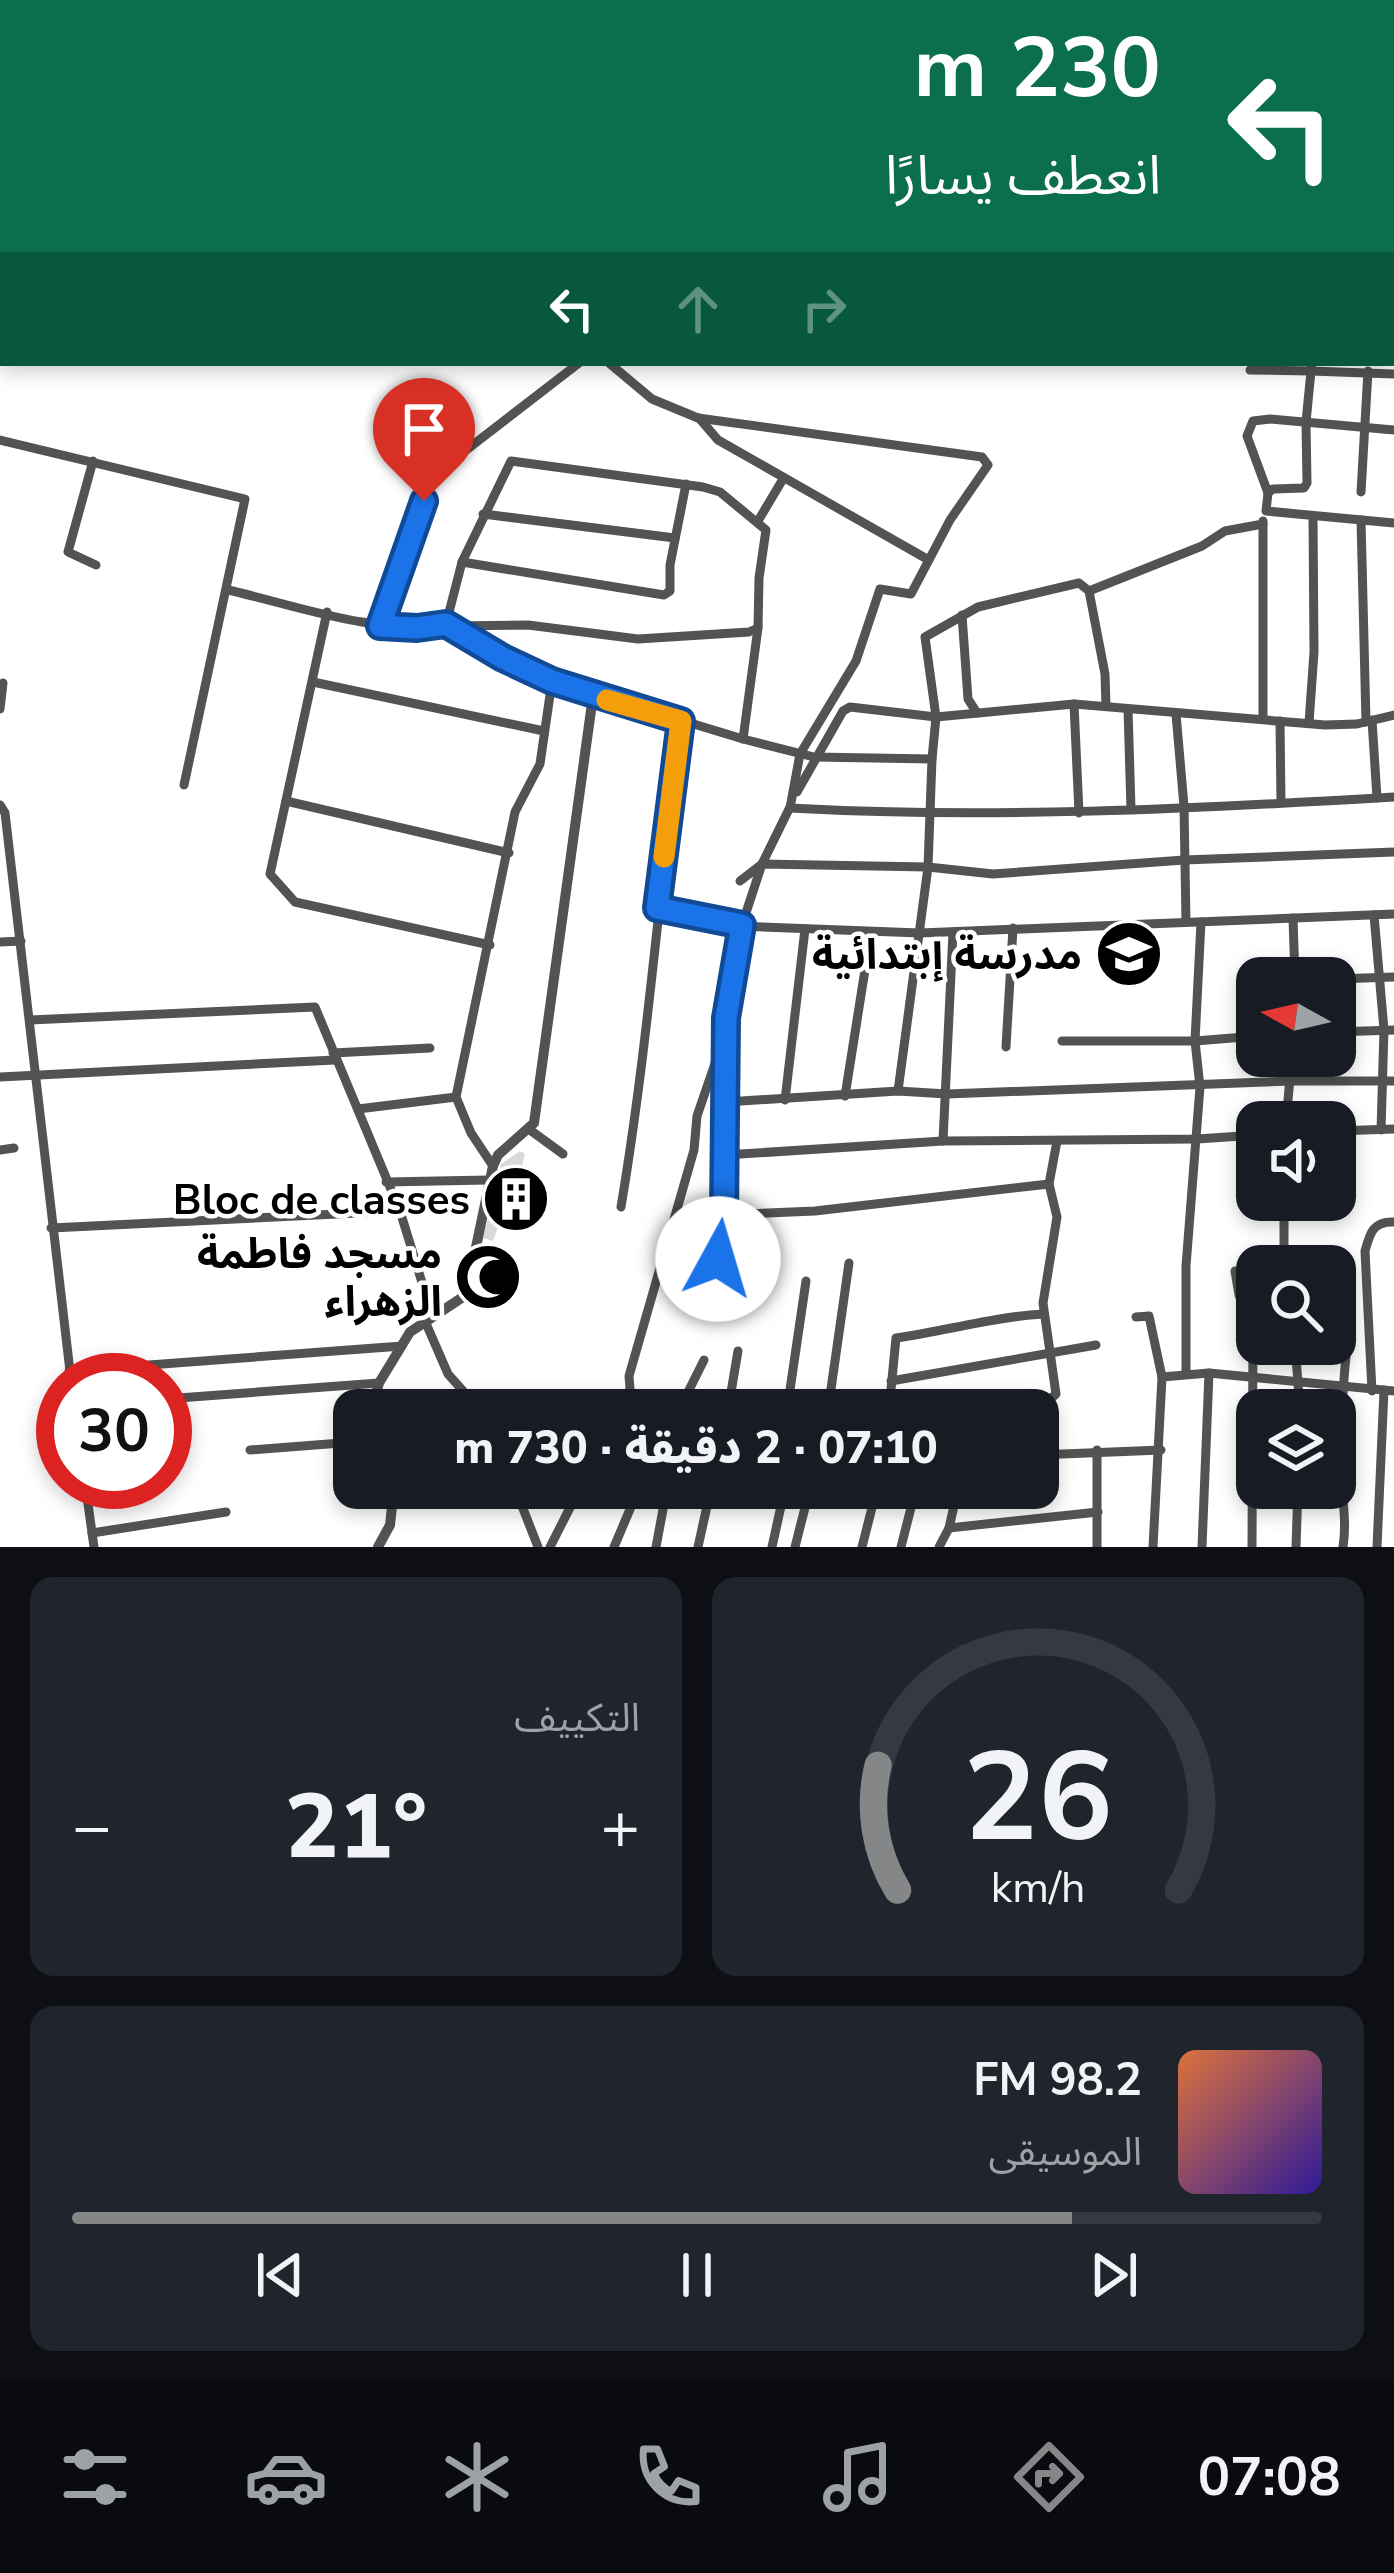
<!DOCTYPE html>
<html lang="ar">
<meta charset="utf-8">
<style>
body{margin:0;font-family:"Nunito Sans","Noto Sans Arabic",sans-serif;background:#20242c;color:#f1f3f6;direction:rtl;height:100vh;display:flex;flex-direction:column;font-size:45px;white-space:nowrap}
*{box-sizing:border-box;margin:0}
p{font-size:39px;color:#9ea1a6}
.icon{flex:none;width:66px;height:66px;fill:none;stroke:currentColor;stroke-width:2;stroke-linecap:round;stroke-linejoin:round}
.map{position:relative;height:1547px;overflow:hidden;direction:ltr}
.drawer{display:flex;flex-direction:column;gap:30px;padding:30px;background:#0d0f14;flex:1}
.drawer>*{flex:none}
.banner{position:absolute;left:0px;top:0px;width:1395px;height:366px;box-shadow:0 6px 18px #0003;direction:rtl;background:#0b6e4f;color:#fff;overflow:hidden}
.needle{width:78px;rotate:278deg}
.fabs{position:absolute;left:1236px;top:957px;display:grid;gap:24px}
.fabs a{display:grid;place-items:center;width:120px;height:120px;border-radius:24px;background:#171b24;box-shadow:0 6px 18px #0003;font-size:60px}
.speed{position:absolute;left:36px;top:1353px;display:flex;gap:24px;font-size:60px;font-weight:700;text-align:center}
.speed>*{display:grid;place-content:center;width:156px;height:156px;border-radius:50%;background:#171b24;box-shadow:0 6px 18px #0003;line-height:1}
.speed .limit{border:18px solid #d22;background:#fff;color:#111}
.pin{position:absolute;display:grid;place-items:center;width:102px;height:102px;color:#fff;margin:-123px -51px;border-radius:50% 50% 50% 0;rotate:-45deg;box-shadow:0 0 12px #0007}
.pin .icon{rotate:45deg}
.me{position:absolute;width:132px;margin:-66px;rotate:6deg;stroke-linejoin:round;filter:drop-shadow(0 0 9px #0008)}
.turn{display:flex;align-items:center;gap:42px;height:252px;padding:0 36px;font-size:54px}
.turn .icon{width:156px;height:156px;stroke-width:2.5}
.turn b{display:block;font-size:84px;line-height:102px}
.lanes{display:flex;align-items:center;height:114px;padding:0 36px;background:#0003;justify-content:center;gap:60px;direction:ltr}
.lanes .off{opacity:.35}
.big{font-size:90px;font-weight:800;line-height:1.1}
.drawer .card{flex:1;display:flex;flex-direction:column;justify-content:center;gap:18px;min-width:0;padding:0 42px;border-radius:24px;background:#20242c}
.drawer .dial{align-items:center;gap:0}
.dial svg{height:312px;overflow:visible;fill:none;stroke:#363941;stroke-width:7;stroke-linecap:round;text-anchor:middle}
.dial text{fill:#f1f3f6;stroke:none}
.song{display:flex;align-items:center;gap:36px}
.cover{width:144px;height:144px;border-radius:18px;background:linear-gradient(135deg,hsl(20 70% 55%),hsl(250 70% 35%))}
.played{height:12px;border-radius:6px;background:linear-gradient(90deg,#858687 80%,#363941 80%)}
.keys{display:flex;justify-content:space-around;direction:ltr}
.heat{display:flex;justify-content:space-between;align-items:center;font-size:66px;direction:ltr}
.drawer .tiles{flex:1;display:grid;gap:30px;grid-template-columns:1fr 1fr}
.card:last-child{grid-column:span 2}
.trip{position:absolute;left:333px;top:1389px;width:726px;height:120px;border-radius:24px;background:#171b24;box-shadow:0 6px 18px #0003;font-weight:800;line-height:120px;text-align:center;direction:rtl}
.dock{display:flex;height:192px;justify-content:space-around;align-items:center;background:#090b0e;color:#9ea1a6}
.dock .icon{width:84px;height:84px}
.dock .on{color:#858687}
.dock b{font-size:54px;color:#f1f3f6}
.map>svg:first-child{display:block}
.green{fill:#dadada}
.lines{fill:none;stroke-linecap:round;stroke-linejoin:round}
.minor{stroke:#535353;stroke-width:9}
.tertiary{stroke:#535353;stroke-width:10}
.route-casing{stroke:#114b97;stroke-width:30}
.route{stroke:#1a73e8;stroke-width:21}
.slow{stroke:#f59e0b;stroke-width:21}
.labels{text-anchor:middle;stroke-width:9;stroke-linejoin:round;paint-order:stroke}
.poi-label{font-size:42px;font-weight:bold;fill:#000;stroke:#fff;text-anchor:end}
</style>
<div class="map">
<svg width="1394" height="1547" viewBox="0 0 1394 1547">
<rect width="100%" height="100%" fill="#fff"/>
<!-- green -->
<polygon class="green" points="520,1151 525,1154 507,1227 498,1227 493,1241 483,1238 501,1164"/>
<g class="lines">
<!-- minor -->
<g class="minor">
<polyline points="1068,0 1075,3"/>
<polyline points="1169,0 1172,3"/>
<polyline points="1269,0 1274,3"/>
<polyline points="1049,3 1050,0"/>
<polyline points="1198,3 1199,0"/>
<polyline points="1258,3 1260,0"/>
<polyline points="1321,3 1322,0"/>
<polyline points="1392,32 1394,22"/>
<polyline points="1392,327 1394,327"/>
<path d="M609 363 652 399 698 418 982 457 988 465 950 520 911 594 880 589 856 661 800 754 790 808C991 819 1192 809 1394 797"/>
<polyline points="1250,370 1311,371 1311,363"/>
<polyline points="1394,374 1311,371 1306,422 1307,483 1304,488 1273,489 1268,493 1266,511 1394,523"/>
<polyline points="699,418 718,440 927,559"/>
<polyline points="0,440 245,499 184,785"/>
<polyline points="93,461 68,552 96,565"/>
<polyline points="1361,492 1368,371"/>
<polyline points="1268,493 1247,436 1253,421 1270,419 1394,430"/>
<polyline points="483,514 675,538"/>
<polyline points="1361,520 1366,722"/>
<polyline points="758,521 783,479"/>
<polyline points="462,562 664,595 670,591 670,565 686,484"/>
<path d="M228 590C299 606 373 635 446 624L503 659 552 681 743 739 814 757 932 759 928 867 898 1091"/>
<polyline points="1089,591 1105,674 1106,706"/>
<polyline points="327,612 270,874 295,902 490,945"/>
<polyline points="962,615 968,699 977,713"/>
<polyline points="446,624 462,562 511,461 703,487 720,492 766,530 759,578 758,628 749,632 638,639 528,625 451,626"/>
<polyline points="380,626 430,478 579,363"/>
<polyline points="313,682 544,731"/>
<polyline points="1074,704 1079,813"/>
<polyline points="0,709 3,683"/>
<polyline points="1128,709 1131,809"/>
<polyline points="1176,714 1184,806 1186,922"/>
<polyline points="1263,719 1263,521"/>
<polyline points="1372,720 1377,798"/>
<polyline points="1280,721 1281,802"/>
<polyline points="1309,723 1314,652 1313,517"/>
<polyline points="743,739 758,628"/>
<polyline points="932,759 936,717 925,637 978,607 1079,583 1089,591 1202,546 1225,531 1263,524"/>
<polyline points="797,792 843,711 850,707 936,717 1074,704 1325,725 1357,724 1394,715"/>
<polyline points="286,801 509,853"/>
<polyline points="0,805 5,813 71,1380"/>
<polyline points="740,881 762,864 928,867 993,874 1184,860 1394,852"/>
<polyline points="657,908 735,926 920,933 1394,914"/>
<polyline points="1374,915 1384,1030 1381,1130"/>
<polyline points="1293,918 1295,978"/>
<polyline points="0,942 21,941"/>
<polyline points="1335,979 1394,977"/>
<polyline points="30,1020 315,1007 400,1211 432,1315"/>
<polyline points="1335,1032 1394,1030"/>
<polyline points="1062,1041 1195,1041 1257,1036"/>
<polyline points="726,1042 725,1215 815,1211 1049,1184"/>
<polyline points="1006,1047 1013,928"/>
<polyline points="333,1053 430,1048"/>
<polyline points="0,1077 335,1060"/>
<polyline points="845,1096 871,932"/>
<polyline points="785,1100 805,929"/>
<polyline points="726,1102 898,1091 947,1094 1292,1081 1394,1081"/>
<polyline points="358,1109 456,1097"/>
<polyline points="1286,1122 1292,1056"/>
<polyline points="530,1130 563,1154"/>
<polyline points="1335,1131 1394,1129"/>
<polyline points="943,1141 953,932"/>
<polyline points="0,1150 14,1148"/>
<polyline points="725,1155 943,1141 1197,1139 1257,1135"/>
<polyline points="493,1166 471,1133 456,1097 515,812 540,764 552,681"/>
<polyline points="386,1182 488,1180"/>
<path d="M621 1207C648 1046 660 883 681 721"/>
<polyline points="51,1228 400,1211"/>
<polyline points="718,1259 719,1221 724,1214"/>
<polyline points="1284,1266 1284,1200"/>
<polyline points="1235,1271 1239,1295 1253,1332 1252,1547"/>
<polyline points="1136,1317 1149,1316 1162,1377"/>
<polyline points="425,1321 448,1374 480,1410"/>
<polyline points="1295,1344 1300,1410"/>
<polyline points="69,1371 402,1346"/>
<polyline points="1186,1374 1186,1266 1200,1087 1195,1041 1201,922"/>
<polyline points="891,1381 1096,1345"/>
<path d="M1372 1391 1365 1251C1370 1233 1373 1221 1394 1222"/>
<polyline points="165,1399 379,1383"/>
<polyline points="620,1410 630,1389 629,1376 694,1150 697,1116 720,1049 742,925 762,864 790,807"/>
<polyline points="679,1410 704,1360"/>
<polyline points="728,1410 738,1351"/>
<polyline points="787,1410 806,1281"/>
<polyline points="828,1410 849,1263"/>
<path d="M889 1410 896 1338C946 1331 993 1317 1043 1314"/>
<polyline points="1038,1424 1051,1424 1048,1401 1056,1394 1043,1303 1057,1217 1049,1184 1057,1141"/>
<polyline points="250,1450 354,1442"/>
<polyline points="1097,1450 1097,1547"/>
<polyline points="1038,1455 1161,1450"/>
<polyline points="85,1482 94,1547"/>
<polyline points="515,1488 538,1547"/>
<polyline points="949,1528 1098,1512"/>
<polyline points="92,1533 226,1512"/>
<polyline points="550,1547 580,1488"/>
<polyline points="614,1547 639,1488"/>
<polyline points="656,1547 667,1488"/>
<polyline points="698,1547 711,1488"/>
<polyline points="772,1547 785,1488"/>
<polyline points="795,1547 810,1488"/>
<polyline points="862,1547 877,1488"/>
<polyline points="901,1547 916,1488"/>
<polyline points="939,1547 949,1528 958,1488"/>
<polyline points="1153,1547 1162,1377 1209,1373 1394,1391"/>
<polyline points="1202,1547 1209,1373"/>
<polyline points="1296,1547 1298,1488"/>
<path d="M1343 1547C1347 1521 1342 1498 1341 1472 1341 1427 1342 1384 1348 1340"/>
<polyline points="1377,1547 1384,1390"/>
</g>
<!-- tertiary -->
<g class="tertiary">
<polyline points="371,1410 379,1383 410,1332 466,1295 493,1166 498,1155 534,1123 593,696"/>
<polyline points="378,1547 390,1525 394,1488"/>
</g>
</g>
<g class="lines">
<!-- route casing -->
<g class="route-casing">
<polyline id="route" points="424,501 380,626 417,628 446,624 503,658 552,681 681,721 657,908 742,925 726,1018 724,1214 719,1221 718,1259"/>
</g>
<!-- route -->
<use href="#route" class="route"/>
<!-- slow -->
<polyline class="slow" points="607,700 681,721 664,857"/>
</g>
<!-- icons -->
<defs>
<g id="school-disc" transform="scale(3.45)"><circle r="9.5" fill="#000" stroke="#fff"/><path d="M0-5L7-2L0 1L-7-2ZM-4 1L0 2.5L4 1V4Q0 6-4 4Z" fill="#fff"/></g>
<g id="building-disc" transform="scale(3.45)"><circle r="9.5" fill="#000" stroke="#fff"/><path d="M-4-6H4V6H1V3H-1V6H-4ZM-2.5-4.3h1.7v1.8h-1.7ZM.8-4.3h1.7v1.8H.8ZM-2.5-1h1.7V.8h-1.7ZM.8-1h1.7V.8H.8Z" fill="#fff"/></g>
<g id="mosque-disc" transform="scale(3.45)"><circle r="9.5" fill="#000" stroke="#fff"/><path d="M3.5-4.9A6 6 0 1 0 3.5 4.9A5 5 0 1 1 3.5-4.9Z" fill="#fff"/></g>
</defs>
<g fill-rule="evenodd">
<use href="#school-disc" x="1129" y="954"/>
<use href="#building-disc" x="516" y="1199"/>
<use href="#mosque-disc" x="488" y="1277"/>
</g>
<g class="labels">
<!-- poi labels -->
<g class="poi-label">
<text x="1082" y="969">مدرسة إبتدائية</text>
<text x="470" y="1214">Bloc de classes</text>
<text x="442" y="1268">مسجد فاطمة<tspan x="442" dy="48">الزهراء</tspan></text>
</g>
</g>
</svg>
<div class="fabs">
<a><svg class="needle" viewBox="-14 -14 28 28"><path d="M0-13l5 13h-10z" fill="#e53935"/><path d="M0 13l5-13h-10z" fill="#9ea1a6"/></svg></a>
<a><svg class="icon" aria-label="sound" viewBox="0 0 24 24"><path d="M4 9h4l5-4v14l-5-4H4zM17 9q2 3 0 6"/></svg></a>
<a><svg class="icon" aria-label="search" viewBox="0 0 24 24"><circle cx="10" cy="10" r="6"/><path d="M15 15l6 6"/></svg></a>
<a><svg class="icon" aria-label="layers" viewBox="0 0 24 24"><path d="M12 4l9 5-9 5-9-5zM3 14l9 5 9-5"/></svg></a>
</div>
<div class="speed"><div class="limit">30</div></div>
<div class="pin" style="left:424px;top:501px;background:#d93025"><svg class="icon" aria-label="arrive" viewBox="0 0 24 24"><path d="M6 21V4h12l-3 4 3 4H6"/></svg></div>
<svg class="me" style="left:718px;top:1259px" viewBox="-20 -20 40 40"><circle r="19" fill="#fff"/><path d="M0-13L10 11 0 6-10 11z" fill="#1a73e8"/></svg>
<div class="trip">07:10 · 2 دقيقة · 730 m</div>
<div class="banner">
<div class="turn"><svg class="icon" aria-label="left" viewBox="0 0 24 24"><path d="M17 20v-9H6M10 6l-5 5 5 5"/></svg><div><b>230 m</b>انعطف يسارًا</div></div>
<div class="lanes"><svg class="icon" aria-label="left" viewBox="0 0 24 24"><path d="M17 20v-9H6M10 6l-5 5 5 5"/></svg><svg class="icon off" aria-label="ahead" viewBox="0 0 24 24"><path d="M12 20V5M6 11l6-6 6 6"/></svg><svg class="icon off" aria-label="right" viewBox="0 0 24 24"><path d="M7 20v-9h11M14 6l5 5-5 5"/></svg></div>
</div>
</div>
<section class="drawer">
<div class="tiles">
<div class="card dial"><svg viewBox="0 0 100 80">
<path d="M14 69A42 42 0 1 1 86 69"/>
<path d="M14 69A42 42 0 0 1 9 37" stroke="#858687"/>
<text x="50" y="56" font-size="32" font-weight="700">26</text>
<text x="50" y="72" font-size="11">km/h</text>
</svg></div>
<div class="card"><p>التكييف</p>
<div class="heat"><a>−</a><b class="big">21°</b><a>+</a></div>
</div>
<div class="card">
<div class="song"><i class="cover"></i><div><b>98.2 FM</b><p>الموسيقى</p></div></div>
<div class="played"></div>
<div class="keys"><svg class="icon" aria-label="previous" viewBox="0 0 24 24"><path d="M18 5L8 12l10 7zM5 5v14"/></svg><svg class="icon" aria-label="pause" viewBox="0 0 24 24"><path d="M8 5v14M16 5v14"/></svg><svg class="icon" aria-label="next" viewBox="0 0 24 24"><path d="M6 5l10 7-10 7zM19 5v14"/></svg></div>
</div>
</div>
</section>
<nav class="dock">
<b>07:08</b>
<svg class="icon on" aria-label="directions" viewBox="0 0 24 24"><path d="M12 3l9 9-9 9-9-9zM9 14v-3h6M13 9l2 2-2 2"/></svg>
<svg class="icon" aria-label="music" viewBox="0 0 24 24"><path d="M9 18V5l10-2v13"/><circle cx="6" cy="18" r="3"/><circle cx="16" cy="16" r="3"/></svg>
<svg class="icon" aria-label="phone" viewBox="0 0 24 24"><path d="M5 4h4l2 5-3 2q2 4 5 5l2-3 5 2v4C11 20 4 13 5 4z"/></svg>
<svg class="icon" aria-label="climate" viewBox="0 0 24 24"><path d="M12 3v18M4 7l16 10M4 17L20 7"/></svg>
<svg class="icon" aria-label="car" viewBox="0 0 24 24"><path d="M5 17H2v-5l4-1 3-4h7l3 4 3 1v5h-3M9 17h6M6 11h13"/><circle cx="7" cy="17" r="2"/><circle cx="17" cy="17" r="2"/></svg>
<svg class="icon" aria-label="filters" viewBox="0 0 24 24"><path d="M4 7h16M4 17h16"/><circle cx="9" cy="7" r="2"/><circle cx="15" cy="17" r="2"/></svg>
</nav>
